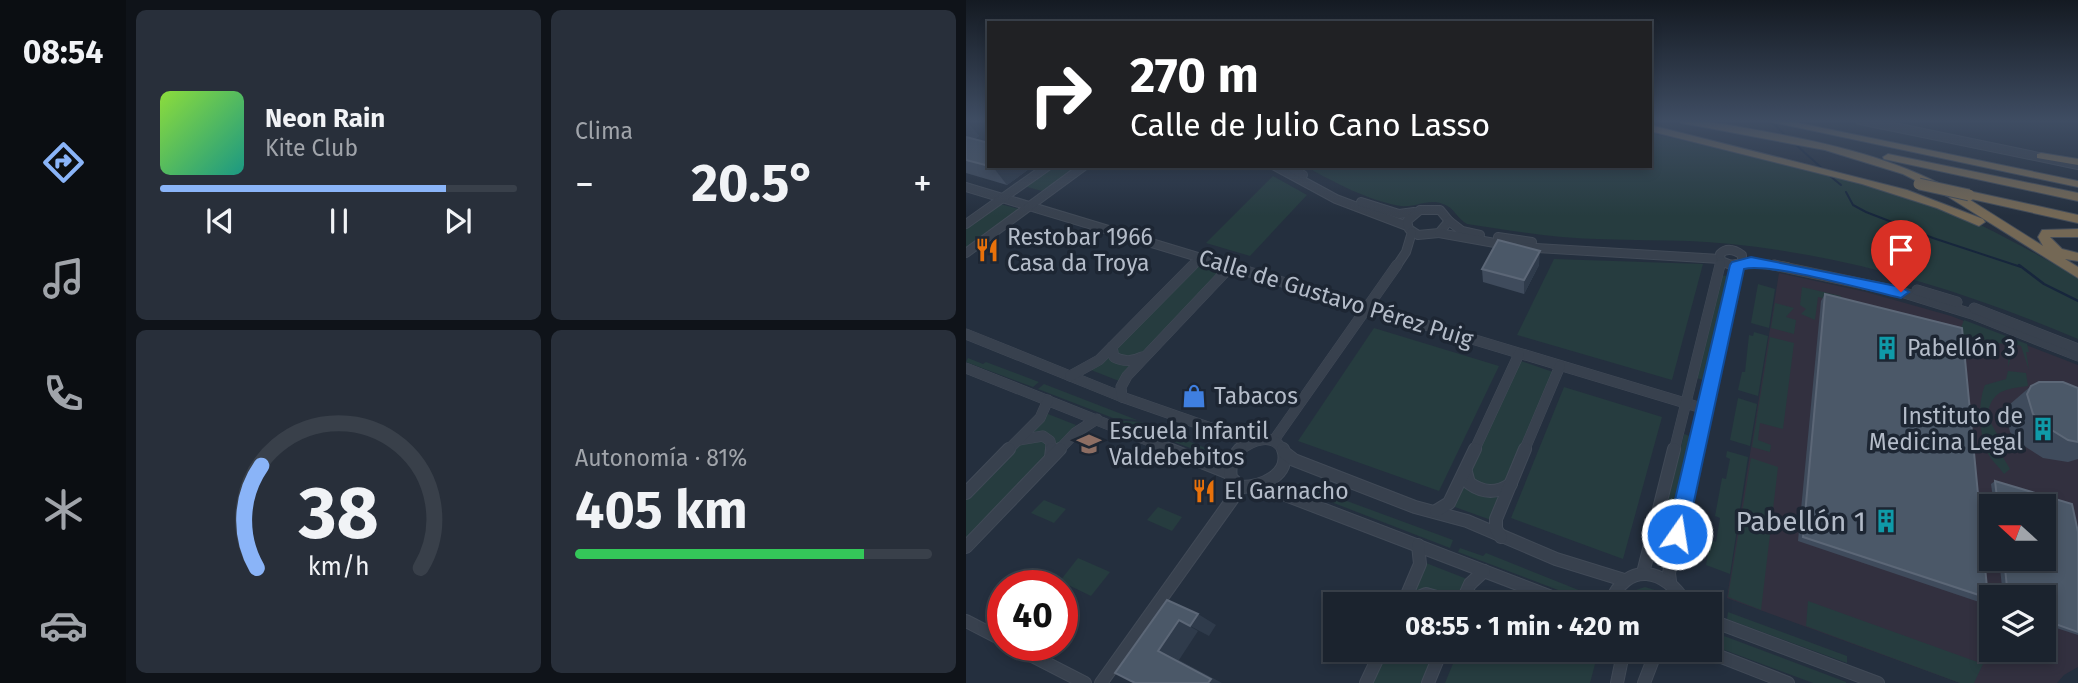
<!DOCTYPE html>
<html lang="es">
<meta charset="utf-8">
<style>
body{margin:0;font-family:"Fira Sans",sans-serif;background:#282f3a;color:#f1f3f6;height:100vh;display:flex;flex-direction:column;font-size:26px;white-space:nowrap}
*{box-sizing:border-box;margin:0}
p{font-size:23px;color:#a0a4aa}
.icon{flex:none;width:38px;height:38px;fill:none;stroke:currentColor;stroke-width:2;stroke-linecap:round;stroke-linejoin:round}
.map{position:relative;flex:1;overflow:hidden}
.drawer{display:flex;flex-direction:column;gap:10px;padding:10px;background:#0f1319;width:840px}
.drawer>*{flex:none}
.banner{position:absolute;left:21px;top:21px;width:665px;height:147px;border-radius:0px;box-shadow:0 4px 10px #0003,0 0 0 2px #39404a;background:#202124;color:#fff;overflow:hidden}
.needle{width:46px;rotate:291deg}
.tools{position:absolute;left:1013px;top:494px;display:grid;gap:14px}
.tools a{display:grid;place-items:center;width:77px;height:77px;border-radius:0px;background:#1b232e;box-shadow:0 4px 10px #0003,0 0 0 2px #39404a;font-size:35px}
.speed{position:absolute;left:21px;top:570px;display:flex;gap:14px;font-size:35px;font-weight:700;text-align:center}
.speed>*{display:grid;place-content:center;width:91px;height:91px;border-radius:50%;background:#1b232e;box-shadow:0 4px 10px #0003,0 0 0 2px #39404a;line-height:1}
.speed .limit{border:10px solid #d22;background:#fff;color:#111}
.pin{position:absolute;display:grid;place-items:center;width:60px;height:60px;color:#fff;margin:-72px -30px;border-radius:50% 50% 50% 0;rotate:-45deg;box-shadow:0 0 7px #0007}
.pin .icon{rotate:45deg}
.me{position:absolute;width:77px;margin:-38px;rotate:13deg;stroke-linejoin:round;filter:drop-shadow(0 0 5px #0008)}
.turn{display:flex;align-items:center;gap:24px;height:147px;padding:0 28px;font-size:32px}
.turn .icon{width:91px;height:91px;stroke-width:2.5}
.turn b{display:block;font-size:49px;line-height:60px}
.big{font-size:52px;font-weight:700;line-height:1.1}
.drawer .card{flex:1;display:flex;flex-direction:column;justify-content:center;gap:10px;min-width:0;padding:0 24px;border-radius:10px;background:#282f3a}
.drawer .dial{align-items:center;gap:0}
.dial svg{height:182px;overflow:visible;fill:none;stroke:#39404a;stroke-width:7;stroke-linecap:round;text-anchor:middle}
.dial text{fill:#f1f3f6;stroke:none}
.song{display:flex;align-items:center;gap:21px}
.cover{width:84px;height:84px;border-radius:10px;background:linear-gradient(135deg,hsl(90 70% 55%),hsl(170 70% 35%))}
.played{height:7px;border-radius:4px;background:linear-gradient(90deg,#8ab4f8 80%,#39404a 80%)}
.keys{display:flex;justify-content:space-around;direction:ltr}
.heat{display:flex;justify-content:space-between;align-items:center;font-size:38px;direction:ltr}
.charge{height:10px;border-radius:5px;background:linear-gradient(90deg,#34c759 81%,#39404a 0)}
.drawer .tiles{flex:1;display:grid;gap:10px;grid-template-columns:repeat(2,1fr)}
.trip{position:absolute;left:357px;top:592px;width:399px;height:70px;border-radius:0px;background:#1b232e;box-shadow:0 4px 10px #0003,0 0 0 2px #39404a;font-weight:700;line-height:70px;text-align:center}
main{display:flex;flex:1;min-height:0}
.dock{display:flex;flex-direction:column;width:126px;justify-content:space-around;align-items:center;background:#0b0e12;color:#a0a4aa}
.dock .icon{width:49px;height:49px}
.dock .on{color:#8ab4f8}
.dock b{font-size:32px;color:#f1f3f6}
.map>svg:first-child{display:block}
.medical{fill:#32303f;fill-rule:evenodd}
.green{fill:#263c3f}
.lines{fill:none;stroke-linecap:round;stroke-linejoin:round}
.stream-far1{stroke:#17263c;stroke-width:2}
.stream{stroke:#17263c;stroke-width:2.5}
.minor-far2-casing{stroke:#414a57;stroke-width:10}
.minor-far1-casing{stroke:#414a57;stroke-width:11}
.minor-casing{stroke:#414a57;stroke-width:14}
.highway-casing{stroke:#434c59;stroke-width:2}
.minor-far2{stroke:#38414e;stroke-width:8}
.minor-far1{stroke:#38414e;stroke-width:10}
.minor{stroke:#38414e;stroke-width:12}
.highway{fill:#746855;fill-rule:evenodd}
.highway-bridge-casing{stroke:#434c59;stroke-width:13;stroke-linecap:butt}
.highway-bridge{stroke:#746855;stroke-width:11}
.wall{fill:#3f4b5c}
.shaded-wall{fill:#2f3b4b}
.building{fill:#4b5868;stroke:#5c6777;stroke-width:2}
.route{fill:#1a73e8;stroke:#114b97;stroke-width:2}
.labels{text-anchor:middle;stroke-width:7;stroke-linejoin:round;paint-order:stroke}
.poi-label{font-size:23px;fill:#b4bcc9;stroke:#1d2633;text-anchor:start}
.street-label{font-size:23px;fill:#b4bcc9;stroke:#1d2633}
.near-poi-label{font-size:28px;fill:#b4bcc9;stroke:#1d2633;text-anchor:end}
</style>
<main>
<nav class="dock">
<b>08:54</b>
<svg class="icon on" aria-label="directions" viewBox="0 0 24 24"><path d="M12 3l9 9-9 9-9-9zM9 14v-3h6M13 9l2 2-2 2"/></svg>
<svg class="icon" aria-label="music" viewBox="0 0 24 24"><path d="M9 18V5l10-2v13"/><circle cx="6" cy="18" r="3"/><circle cx="16" cy="16" r="3"/></svg>
<svg class="icon" aria-label="phone" viewBox="0 0 24 24"><path d="M5 4h4l2 5-3 2q2 4 5 5l2-3 5 2v4C11 20 4 13 5 4z"/></svg>
<svg class="icon" aria-label="climate" viewBox="0 0 24 24"><path d="M12 3v18M4 7l16 10M4 17L20 7"/></svg>
<svg class="icon" aria-label="car" viewBox="0 0 24 24"><path d="M5 17H2v-5l4-1 3-4h7l3 4 3 1v5h-3M9 17h6M6 11h13"/><circle cx="7" cy="17" r="2"/><circle cx="17" cy="17" r="2"/></svg>
</nav>
<section class="drawer">
<div class="tiles">
<div class="card">
<div class="song"><i class="cover"></i><div><b>Neon Rain</b><p>Kite Club</p></div></div>
<div class="played"></div>
<div class="keys"><svg class="icon" aria-label="previous" viewBox="0 0 24 24"><path d="M18 5L8 12l10 7zM5 5v14"/></svg><svg class="icon" aria-label="pause" viewBox="0 0 24 24"><path d="M8 5v14M16 5v14"/></svg><svg class="icon" aria-label="next" viewBox="0 0 24 24"><path d="M6 5l10 7-10 7zM19 5v14"/></svg></div>
</div>
<div class="card"><p>Clima</p>
<div class="heat"><a>−</a><b class="big">20.5°</b><a>+</a></div>
</div>
<div class="card dial"><svg viewBox="0 0 100 80">
<path d="M14 69A42 42 0 1 1 86 69"/>
<path d="M14 69A42 42 0 0 1 16 24" stroke="#8ab4f8"/>
<text x="50" y="56" font-size="32" font-weight="700">38</text>
<text x="50" y="72" font-size="11">km/h</text>
</svg></div>
<div class="card"><p>Autonomía · 81%</p><b class="big">405 km</b><div class="charge"></div></div>
</div>
</section>
<div class="map">
<svg width="1112" height="683" viewBox="0 0 1112 683">
<rect width="100%" height="100%" fill="#242f3e"/>
<!-- medical -->
<path class="medical" d="M813 273 900 292 985 316 1112 365V667L1098 675 1091 683H994L761 598ZM1026 506H1078V558H1026ZM1026 597H1078V649H1026Z"/>
<!-- green -->
<g class="green">
<path d="M684 133C776 154 870 170 959 201 1013 221 1062 250 1112 277V339C1002 292 885 256 765 244 709 238 652 242 596 237 564 234 533 229 501 224 491 219 489 208 477 204 462 198 450 208 435 206 403 201 367 182 339 166H684Z"/>
<polygon points="85,166 114,166 79,192 58,186"/>
<polygon points="307,176 341,195 284,256 240,243"/>
<polygon points="34,204 53,209 0,251 0,228"/>
<polygon points="588,259 737,264 706,380 551,335"/>
<polygon points="237,265 253,270 253,276 153,381 125,370 226,268"/>
<polygon points="756,275 764,277 740,381 731,378"/>
<polygon points="792,284 809,289 803,328 785,323"/>
<polygon points="836,287 875,296 875,302 852,297 849,320 835,314 840,309 834,305"/>
<polygon points="809,303 828,308 820,317 830,320 828,334 805,328"/>
<polygon points="998,320 1061,344 1063,352 1060,352 1063,370 1055,346 1049,344 1042,367 1043,345 992,335"/>
<polygon points="408,328 533,366 473,491 332,441"/>
<polygon points="788,332 802,336 792,396 772,390 776,372 779,372 783,335 787,336"/>
<polygon points="804,337 828,343 817,429 794,423 792,440 805,445 804,452 786,447"/>
<polygon points="2,358 17,364 20,362 73,382 67,387 0,362"/>
<polygon points="555,361 587,372 525,520 486,506"/>
<path d="M1042 371 1060 373 1062 386C1042 389 1027 389 1022 412L1018 411 1035 441 1029 444 1044 469 1038 474C1034 468 1028 463 1024 457 1013 439 1011 404 1019 385L1040 379Z"/>
<polygon points="78,384 171,420 147,418 72,389"/>
<polygon points="598,387 696,417 657,559 545,518"/>
<polygon points="772,398 791,404 784,446 764,440"/>
<polygon points="82,414 110,425 0,542 0,495"/>
<polygon points="149,420 174,422 247,451 243,455"/>
<polygon points="718,434 727,437 701,552 691,548"/>
<polygon points="761,451 782,457 764,574 740,565 745,540 750,542 754,518 749,516 756,478 760,479 764,459 760,457"/>
<polygon points="785,458 812,467 795,610 762,597"/>
<polygon points="332,483 487,540 484,548 329,488"/>
<polygon points="78,500 100,509 88,523 65,513"/>
<polygon points="192,507 216,517 206,531 181,520"/>
<polygon points="494,548 517,556 520,553 615,591 613,598 492,552"/>
<polygon points="112,558 144,572 125,596 94,581"/>
<polygon points="460,563 501,579 490,604 440,604"/>
<polygon points="679,587 695,592 704,604 658,604 664,592"/>
<polygon points="842,601 1017,664 1008,683 994,683 840,626"/>
<polygon points="762,612 881,656 881,663 761,619"/>
<polygon points="758,636 880,682 880,683 847,683 756,649"/>
<polygon points="419,649 471,649 457,683 403,683"/>
<polygon points="493,649 633,649 624,683 479,683"/>
</g>
<g class="lines">
<!-- stream-far1 -->
<g class="stream-far1">
<polyline points="805,121 820,136"/>
<polyline points="828,143 859,171"/>
<polyline points="864,176 875,185"/>
<polyline points="880,192 887,205 900,212 967,238 1055,267"/>
</g>
<!-- stream -->
<polyline class="stream" points="1053,265 1078,284 1112,301"/>
<!-- minor-far2 casing -->
<g class="minor-far2-casing">
<g id="minor-far2">
<polyline points="894,120 1112,165"/>
<polyline points="309,166 370,199 441,226"/>
<polyline points="322,166 337,175"/>
<polyline points="0,187 265,267"/>
<polyline points="395,202 433,214 448,212"/>
<polygon points="454,210 474,210 483,221 473,233 452,235 443,229 441,221"/>
<polyline points="483,221 496,231 514,235"/>
<polyline points="0,224 82,166"/>
<polyline points="473,233 540,245"/>
<polyline points="532,237 566,242"/>
<polyline points="555,247 754,259"/>
<polyline points="0,253 118,166"/>
<path d="M776 262V255C769 250 761 247 754 254L755 261 765 265 780 262 821 267"/>
<polyline points="225,267 235,257"/>
<polyline points="430,267 440,252 446,232"/>
<polyline points="754,267 755,261"/>
</g>
</g>
<!-- minor-far1 casing -->
<g class="minor-far1-casing">
<g id="minor-far1">
<polyline points="260,265 739,409"/>
<polyline points="808,265 935,292 1006,314 1112,356"/>
<polyline points="951,290 991,302"/>
<polyline points="1008,308 1112,349"/>
<polyline points="0,334 156,397 285,442"/>
<path d="M146 347 148 357C158 362 166 362 176 357"/>
<polyline points="0,368 208,451"/>
<polyline points="104,376 133,360 227,265"/>
<polyline points="156,397 155,387 161,376 265,266"/>
<polyline points="53,440 77,436 84,441 86,451"/>
<polyline points="308,440 431,265"/>
<polyline points="41,451 74,418 82,400"/>
<polyline points="92,451 109,433 131,419"/>
<path d="M273 451C286 440 308 432 317 451"/>
<polyline points="508,451 553,354"/>
<polyline points="558,451 594,366"/>
<polyline points="708,451 754,265"/>
<polyline points="730,451 771,265"/>
</g>
</g>
<!-- minor casing -->
<g class="minor-casing">
<g id="minor">
<polyline points="203,449 263,473"/>
<path d="M274 449C266 458 263 466 265 478L275 487C295 487 326 475 317 449"/>
<polyline points="319,453 328,460 449,507 501,521 590,559 658,580"/>
<polyline points="85,457 86,449"/>
<path d="M500 472 503 483C517 493 530 494 545 484"/>
<polyline points="296,486 604,604"/>
<polyline points="0,493 43,449"/>
<polyline points="470,511 483,503 509,449"/>
<polyline points="535,537 530,529 530,519 559,449"/>
<polyline points="0,547 94,449"/>
<polyline points="677,573 708,449"/>
<polyline points="704,581 703,573 730,449"/>
<polyline points="439,603 460,594 474,598 478,604"/>
<polyline points="437,604 454,564 452,545"/>
<polyline points="495,604 504,584 518,571"/>
<path d="M644 604C660 560 700 568 720 604"/>
<polyline points="744,620 912,683"/>
<polyline points="0,621 37,640"/>
<polyline points="47,646 119,683"/>
<polyline points="665,649 688,657 710,649"/>
<polyline points="735,649 822,683"/>
<polyline points="135,683 275,487"/>
<polyline points="400,683 416,649"/>
<polyline points="462,683 476,649"/>
<polyline points="651,683 658,649"/>
<polyline points="678,683 688,657"/>
</g>
</g>
<!-- highway casing -->
<g class="highway-casing">
<g id="highway">
<path d="M711 120C740 120 768 126 796 131 867 144 936 160 998 197L999 192 1003 191 1112 215V223L1001 198 1077 246 1072 237 1076 230 1112 229V237H1084L1096 249 1112 253V261L1099 259 1112 267V278L981 196 937 174 859 150 716 123Z"/>
<polygon points="797,120 818,120 1112,181 1112,187"/>
<polygon points="684,125 941,190 1017,219 1019,222 1013,226 971,208 896,184 684,131"/>
<polygon points="1075,153 1112,159 1112,165 1071,158 1071,154"/>
<polygon points="922,154 1112,193 1112,201 918,159 917,157"/>
</g>
</g>
<!-- minor-far2 -->
<use href="#minor-far2" class="minor-far2"/>
<!-- minor-far1 -->
<use href="#minor-far1" class="minor-far1"/>
<!-- minor -->
<use href="#minor" class="minor"/>
<!-- highway -->
<use href="#highway" class="highway"/>
<!-- highway-bridge casing -->
<g class="highway-bridge-casing">
<polyline id="highway-bridge" points="953,184 1003,195"/>
</g>
<!-- highway-bridge -->
<use href="#highway-bridge" class="highway-bridge"/>
</g>
<!-- wall -->
<g class="wall">
<polygon points="0,121 13,136 8,139 67,166 41,185 0,173"/>
<polygon points="573,265 558,294 517,282 516,269"/>
<polygon points="859,294 1022,598 1013,602 832,541 855,301"/>
<polygon points="1065,386 1112,388 1112,459 1102,462 1077,458 1052,442 1044,432 1039,412 1043,405"/>
<polygon points="1029,481 1106,504 1112,532 1112,635 1078,624 1078,597 1037,597 1033,558 1078,558 1078,506 1028,506 1025,484"/>
</g>
<!-- shaded-wall -->
<g class="shaded-wall">
<polygon points="0,121 13,136 0,144"/>
<polygon points="28,166 67,166 41,185 27,167"/>
<polygon points="574,251 573,265 558,294 558,280"/>
<polygon points="232,614 250,625 243,636 224,626"/>
<polygon points="213,620 232,631 213,660 256,683 242,683 192,651"/>
</g>
<!-- building -->
<g class="building">
<polygon points="0,137 19,142 23,139 23,166 0,160"/>
<polygon points="532,240 574,251 558,280 516,269"/>
<polygon points="859,294 996,328 1022,598 837,537"/>
<polygon points="1073,382 1097,382 1112,388 1112,442 1102,440 1076,424 1067,414 1061,394 1065,386"/>
<polygon points="1029,481 1106,504 1112,532 1112,632 1078,620 1078,597 1042,597 1038,558 1078,558 1078,506 1032,506"/>
<polygon points="201,600 232,614 224,626 213,620 192,651 245,679 242,683 169,683 149,673"/>
</g>
<!-- sky -->
<linearGradient id="sky" x2="0" y2="1"><stop stop-color="#141a22"/><stop offset="0.56" stop-color="#3f4d63"/><stop offset="1" stop-color="#3f4d63" stop-opacity="0"/></linearGradient>
<rect width="1112" height="216" fill="url(#sky)"/>
<!-- route -->
<path class="route" d="M785 257 935 287 943 292 935 298C904 291 803 262 778 269L721 534 718 541 711 544 704 541 701 534 764 265 766 262Z"/>
<!-- icons -->
<defs>
<g id="restaurant-bare" transform="scale(1.89)"><path d="M-5-6h1v4h1v-4h1v4h1v-4h1v5L-1.5 .5V6h-2V.5L-5-1ZM5-6V6H3V1.5H1.5Q1.5-4 5-6Z" fill="#e8710a" stroke="#1d2633" stroke-width="2.5" paint-order="stroke"/></g>
<g id="building-bare" transform="scale(1.89)"><path d="M-4-6H4V6H1V3H-1V6H-4ZM-2.5-4.3h1.7v1.8h-1.7ZM.8-4.3h1.7v1.8H.8ZM-2.5-1h1.7V.8h-1.7ZM.8-1h1.7V.8H.8Z" fill="#0f9aa8" stroke="#1d2633" stroke-width="2.5" paint-order="stroke"/></g>
<g id="shop-bare" transform="scale(1.89)"><path d="M-5-2.5h2.3a2.7 3.5 0 0 1 5.4 0H5L5.5 6h-11ZM-1.5-2.5h3a1.5 2.3 0 0 0-3 0Z" fill="#3f7fe0" stroke="#1d2633" stroke-width="2.5" paint-order="stroke"/></g>
<g id="school-bare" transform="scale(1.89)"><path d="M0-5L7-2L0 1L-7-2ZM-4 1L0 2.5L4 1V4Q0 6-4 4Z" fill="#8d6e63" stroke="#1d2633" stroke-width="2.5" paint-order="stroke"/></g>
</defs>
<g fill-rule="evenodd">
<use href="#restaurant-bare" x="21" y="250"/>
<use href="#building-bare" x="921" y="348"/>
<use href="#shop-bare" x="228" y="396"/>
<use href="#building-bare" x="1077" y="429"/>
<use href="#school-bare" x="123" y="444"/>
<use href="#restaurant-bare" x="238" y="491"/>
<use href="#building-bare" x="920" y="521"/>
</g>
<g class="labels">
<!-- poi labels -->
<g class="poi-label">
<text x="41" y="245">Restobar 1966<tspan x="41" dy="26">Casa da Troya</tspan></text>
<text x="941" y="356">Pabellón 3</text>
<text x="248" y="404">Tabacos</text>
<text x="1057" y="424" text-anchor="end">Instituto de<tspan x="1057" dy="26">Medicina Legal</tspan></text>
<text x="143" y="439">Escuela Infantil<tspan x="143" dy="26">Valdebebitos</tspan></text>
<text x="258" y="499">El Garnacho</text>
</g>
<!-- street labels -->
<g class="street-label">
<text transform="translate(370 298) rotate(17)" y="8">Calle de Gustavo Pérez Puig</text>
</g>
<!-- near-poi labels -->
<g class="near-poi-label">
<text x="900" y="531">Pabellón 1</text>
</g>
</g>
</svg>
<div class="tools">
<a><svg class="needle" viewBox="-14 -14 28 28"><path d="M0-13l5 13h-10z" fill="#e53935"/><path d="M0 13l5-13h-10z" fill="#a0a4aa"/></svg></a>
<a><svg class="icon" aria-label="layers" viewBox="0 0 24 24"><path d="M12 4l9 5-9 5-9-5zM3 14l9 5 9-5"/></svg></a>
</div>
<div class="speed"><div class="limit">40</div></div>
<div class="pin" style="left:935px;top:292px;background:#d93025"><svg class="icon" aria-label="arrive" viewBox="0 0 24 24"><path d="M6 21V4h12l-3 4 3 4H6"/></svg></div>
<svg class="me" style="left:711px;top:534px" viewBox="-20 -20 40 40"><circle r="17" fill="#1a73e8" stroke="#fff" stroke-width="3"/><path d="M0-11L8 9 0 5-8 9z" fill="#fff"/></svg>
<div class="trip">08:55 · 1 min · 420 m</div>
<div class="banner">
<div class="turn"><svg class="icon" aria-label="right" viewBox="0 0 24 24"><path d="M7 20v-9h11M14 6l5 5-5 5"/></svg><div><b>270 m</b>Calle de Julio Cano Lasso</div></div>
</div>
</div>
</main>
